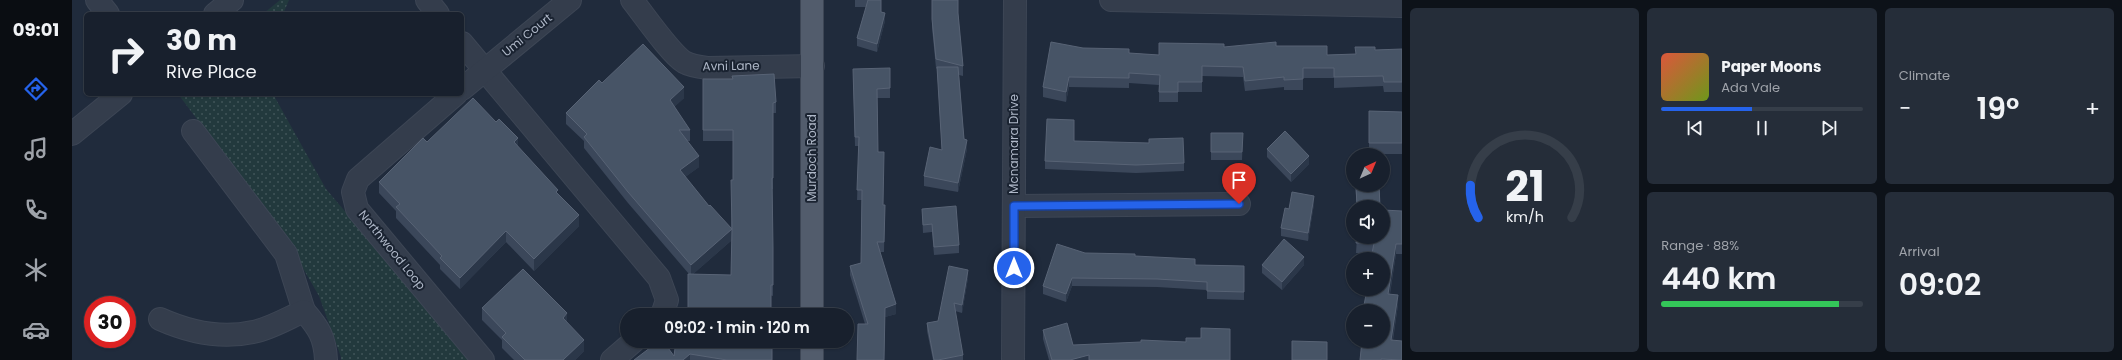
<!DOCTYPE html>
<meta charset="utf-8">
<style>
body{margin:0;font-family:Poppins,sans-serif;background:#252d39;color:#f1f3f6;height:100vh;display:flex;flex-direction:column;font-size:15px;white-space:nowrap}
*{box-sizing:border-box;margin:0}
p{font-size:13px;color:#9fa3aa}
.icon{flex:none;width:22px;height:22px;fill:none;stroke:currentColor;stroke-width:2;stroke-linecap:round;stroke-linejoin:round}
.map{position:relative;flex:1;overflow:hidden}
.panel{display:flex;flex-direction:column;gap:8px;padding:8px;background:#0d1219;width:720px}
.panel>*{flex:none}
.hud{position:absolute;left:12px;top:12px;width:380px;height:84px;border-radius:6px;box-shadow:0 1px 3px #0004,0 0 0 1px #363e49;background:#18202d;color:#f1f3f6;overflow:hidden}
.needle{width:26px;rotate:44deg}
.controls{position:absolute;left:1274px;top:148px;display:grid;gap:8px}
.controls a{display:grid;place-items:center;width:44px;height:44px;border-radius:50%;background:#18202d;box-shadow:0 1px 3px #0004,0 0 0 1px #363e49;font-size:20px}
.speed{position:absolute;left:12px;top:296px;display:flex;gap:8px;font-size:20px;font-weight:700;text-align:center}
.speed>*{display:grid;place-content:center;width:52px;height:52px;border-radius:50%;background:#18202d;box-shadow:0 1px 3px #0004,0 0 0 1px #363e49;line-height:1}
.speed .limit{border:6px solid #d22;background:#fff;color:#111}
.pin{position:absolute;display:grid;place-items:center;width:34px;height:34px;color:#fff;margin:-41px -17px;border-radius:50% 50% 50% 0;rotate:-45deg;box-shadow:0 0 4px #0007}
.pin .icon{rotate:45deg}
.me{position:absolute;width:44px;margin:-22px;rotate:0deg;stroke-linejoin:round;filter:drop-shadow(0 0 3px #0008)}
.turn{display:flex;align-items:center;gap:14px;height:84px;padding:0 16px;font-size:18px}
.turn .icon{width:52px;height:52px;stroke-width:2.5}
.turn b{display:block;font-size:28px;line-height:34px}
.big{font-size:30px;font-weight:600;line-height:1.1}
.panel .widget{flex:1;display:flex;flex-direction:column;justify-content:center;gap:6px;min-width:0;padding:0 14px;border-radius:6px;background:#252d39}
.panel .dial{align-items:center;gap:0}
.dial svg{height:104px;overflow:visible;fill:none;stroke:#363e49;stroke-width:7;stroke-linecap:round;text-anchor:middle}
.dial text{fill:#f1f3f6;stroke:none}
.song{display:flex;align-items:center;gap:12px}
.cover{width:48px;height:48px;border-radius:6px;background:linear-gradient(135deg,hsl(10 70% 55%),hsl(80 70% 35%))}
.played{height:4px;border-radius:2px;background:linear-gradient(90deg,#2563eb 45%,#363e49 45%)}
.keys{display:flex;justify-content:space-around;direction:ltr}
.heat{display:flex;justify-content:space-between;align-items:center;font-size:22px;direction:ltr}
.charge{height:6px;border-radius:3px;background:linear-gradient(90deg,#34c759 88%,#363e49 0)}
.panel .tiles{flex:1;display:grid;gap:8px;grid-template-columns:repeat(3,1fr)}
.widget:first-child{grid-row:span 2}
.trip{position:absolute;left:548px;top:308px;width:234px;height:40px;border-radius:20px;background:#18202d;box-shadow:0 1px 3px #0004,0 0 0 1px #363e49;font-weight:600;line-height:40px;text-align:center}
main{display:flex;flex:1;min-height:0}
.tabs{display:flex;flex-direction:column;width:72px;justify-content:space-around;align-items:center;background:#0a0d12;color:#9fa3aa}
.tabs .icon{width:28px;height:28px}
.tabs .on{color:#2563eb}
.tabs b{font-size:18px;color:#f1f3f6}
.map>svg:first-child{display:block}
.park{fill:url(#park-dots)}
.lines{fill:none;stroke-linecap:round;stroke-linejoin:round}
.minor-casing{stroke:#3d4655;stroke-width:24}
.major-casing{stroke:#3d4655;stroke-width:24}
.minor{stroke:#343d4c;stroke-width:22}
.major{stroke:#525c6c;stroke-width:22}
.wall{fill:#3b475a;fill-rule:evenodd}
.shaded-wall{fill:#2b3749}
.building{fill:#475466;stroke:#586375}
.route-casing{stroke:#184099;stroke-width:10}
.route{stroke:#2563eb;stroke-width:7}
.labels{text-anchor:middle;stroke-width:4;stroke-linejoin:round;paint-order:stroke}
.street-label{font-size:12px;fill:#afb8c8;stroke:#1a2331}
</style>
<main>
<nav class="tabs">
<b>09:01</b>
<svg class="icon on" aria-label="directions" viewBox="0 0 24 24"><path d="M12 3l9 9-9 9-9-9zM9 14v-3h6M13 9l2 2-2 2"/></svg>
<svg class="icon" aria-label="music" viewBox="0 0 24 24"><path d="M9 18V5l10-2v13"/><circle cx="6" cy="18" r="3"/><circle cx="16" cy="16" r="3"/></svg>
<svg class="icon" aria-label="phone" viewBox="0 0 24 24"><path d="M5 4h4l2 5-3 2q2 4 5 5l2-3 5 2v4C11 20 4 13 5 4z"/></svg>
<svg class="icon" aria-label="climate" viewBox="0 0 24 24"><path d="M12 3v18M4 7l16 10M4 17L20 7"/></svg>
<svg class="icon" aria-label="car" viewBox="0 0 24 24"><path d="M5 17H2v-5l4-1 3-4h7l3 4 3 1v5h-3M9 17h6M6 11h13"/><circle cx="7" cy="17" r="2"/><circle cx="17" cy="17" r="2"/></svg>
</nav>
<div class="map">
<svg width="1330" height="360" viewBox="0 0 1330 360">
<defs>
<pattern id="park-dots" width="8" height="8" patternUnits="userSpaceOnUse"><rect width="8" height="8" fill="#22393d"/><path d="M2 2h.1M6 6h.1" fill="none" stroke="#405458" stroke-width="1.8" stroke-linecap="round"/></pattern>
</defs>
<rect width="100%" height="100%" fill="#202b3c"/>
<!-- park -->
<g class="park">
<polygon points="208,0 217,0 211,14 191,14"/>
<polygon points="106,94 201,94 254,189 400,360 269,360 269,357 247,296 221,251 196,213"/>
</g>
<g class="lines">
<!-- minor casing -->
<g class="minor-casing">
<g id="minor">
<polyline points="25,0 36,14"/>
<polyline points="355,0 366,14"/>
<path d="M560 0C572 15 598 53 612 62 619 66 628 67 636 68L741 66"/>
<polyline points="1039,0 1330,6"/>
<polyline points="143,14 160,0"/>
<polyline points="390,43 587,278 595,300 590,315"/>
<polyline points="390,89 498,0"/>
<polyline points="384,94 286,179 281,192 285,209 411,360"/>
<polyline points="121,131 214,254 232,311"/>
<polyline points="0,134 49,94"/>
<polyline points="942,206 1167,204"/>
<path d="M88 319C117 332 149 339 181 332 198 329 216 318 232 311 247 328 253 338 254 360"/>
<polyline points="540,360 562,341"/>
<polyline points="941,360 943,0"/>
</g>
</g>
<!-- major casing -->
<g class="major-casing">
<g id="major">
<polyline points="740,315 740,0"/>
<polyline points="740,360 740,341"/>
</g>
</g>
<!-- minor -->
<use href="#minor" class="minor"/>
<!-- major -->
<use href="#major" class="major"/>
</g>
<!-- wall -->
<g class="wall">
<polygon points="783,0 809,0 809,12 813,21 805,52 785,46 785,38 794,7 783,7"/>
<polygon points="860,0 886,14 891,66 891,76 887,75 892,139 895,149 886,192 852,186 852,176 870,150 865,69 864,68 860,28"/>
<polygon points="1204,46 1255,55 1283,54 1303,50 1330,49 1330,92 1312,92 1311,86 1262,88 1262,78 1231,78 1231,90 1212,90 1212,87 1173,91 1171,77 1130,76 1130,92 1106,92 1106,102 1087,102 1087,85 1057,83 1057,88 997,87 994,102 971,97 971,87 1011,48 1057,53 1087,55 1152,47"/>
<polygon points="818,68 818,98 805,98 806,152 811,205 813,205 812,252 808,252 824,314 813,317 812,360 793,324 778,275 778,266 789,263 790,200 785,200 787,146 783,146 781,78"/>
<path d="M631 79 704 102V113H701V189H700L701 259V296L617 274 556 203 512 148V141L494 124V113L530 83 612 98 602 107 618 130V141H615L627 167 613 177 637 206 659 229 661 180V141H631ZM660 240 659 275 621 274Z"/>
<polygon points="1297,111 1330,112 1330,154 1297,154"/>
<polygon points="1139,133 1171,133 1170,160 1139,160"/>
<polygon points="1002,141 1112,163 1112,171 1064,173 973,169 973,161"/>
<polygon points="446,147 486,194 507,226 462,271 434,242 388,289 368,269 368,265 324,218 324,211 307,193 307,182"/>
<polygon points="1195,149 1237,164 1219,182 1195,157"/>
<polygon points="1283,185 1307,185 1308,207 1285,207"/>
<polygon points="1242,204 1236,241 1209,236 1209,228"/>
<polygon points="850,209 887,245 887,253 862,255 860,232 851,233"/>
<polygon points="1330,211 1330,254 1324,254 1318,294 1326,305 1321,340 1330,360 1288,360 1300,253 1284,253 1285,237"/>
<polygon points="1013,253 1063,256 1123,265 1172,266 1172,300 1135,299 1135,290 1085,287 1000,286 994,302 971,294 971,286"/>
<polygon points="1190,265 1232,265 1210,290 1190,273"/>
<polygon points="896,278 890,313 883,311 891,355 891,360 861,360 855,331 855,323 866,321"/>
<polygon points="410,308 495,322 512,351 503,360 442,360 430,348 430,340 410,320"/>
<polygon points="971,330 1001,345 1158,360 977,360 971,339"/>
<polygon points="604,341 700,360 562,360 602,356"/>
</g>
<!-- shaded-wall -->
<g class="shaded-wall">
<polygon points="813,13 813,21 805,52 805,44"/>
<polygon points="997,77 997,87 994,102 994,92"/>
<polygon points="612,87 612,98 598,111 598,100"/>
<polygon points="446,138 446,149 442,142"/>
<polygon points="895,140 895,149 886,192 886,183"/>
<polygon points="627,156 627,167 608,181 608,170"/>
<polygon points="1237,156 1237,164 1219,182 1219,174"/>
<polygon points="1242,196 1242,204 1236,241 1236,233"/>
<polygon points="507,215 507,226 462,271 462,259"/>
<polygon points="660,229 660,240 619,276 619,265"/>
<polygon points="434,231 434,242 388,289 388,278"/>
<polygon points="1324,244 1324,254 1316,304 1316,294"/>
<polygon points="1232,257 1232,265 1210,290 1210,282"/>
<polygon points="896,270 896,278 890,313 890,305"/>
<polygon points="1000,278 1000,286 994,302 994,294"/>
<polygon points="1326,295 1326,305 1319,350 1319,340"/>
<polygon points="824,304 824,314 813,317 813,308"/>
<polygon points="495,313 495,325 491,318"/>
<polygon points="512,340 512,351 503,360 491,360"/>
<polygon points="618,354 618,360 611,360"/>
<polygon points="1017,355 1017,360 998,360"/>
</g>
<!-- building -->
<g class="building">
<polygon points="796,0 809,0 809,12 813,13 805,44 785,38"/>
<polygon points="860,0 886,0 886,13 891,66 864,59 860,19"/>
<polygon points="979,42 1011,48 1057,49 1057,53 1087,55 1087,43 1152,44 1152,47 1204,42 1204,46 1255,46 1255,55 1284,54 1283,47 1303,47 1303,50 1330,49 1330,82 1312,82 1311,76 1262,77 1262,68 1231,68 1231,79 1212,80 1212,77 1173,81 1171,67 1130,66 1130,82 1106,82 1106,92 1087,92 1088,75 1057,73 1057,78 997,77 994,92 971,87"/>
<polygon points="571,44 612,87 598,100 618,130 607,130 627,156 608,170 637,206 638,205 660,229 659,180 661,180 661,130 631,130 631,79 661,79 660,76 702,74 704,102 701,103 701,178 700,178 701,248 701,285 699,285 699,315 616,315 616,274 659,275 660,229 619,265 556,192 512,137 515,134 494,113 527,80 530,83"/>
<polygon points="865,67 886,67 892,139 895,140 886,183 852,176 858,147 870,150"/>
<polygon points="818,68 818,88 805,89 806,152 812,152 811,205 813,205 812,242 805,242 824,304 813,308 812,360 785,360 786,324 796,324 778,266 789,263 790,190 785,190 787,137 783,137 781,69"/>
<polygon points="401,98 424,122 427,119 446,138 442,142 486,190 484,192 507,215 462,259 434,231 388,278 368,258 370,256 324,207 328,204 307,182 351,138 355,142"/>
<polygon points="1297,111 1330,112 1330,143 1297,143"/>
<polygon points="975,119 1002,120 1002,141 1077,143 1077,139 1111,138 1112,163 1064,165 973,161"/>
<polygon points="1213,131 1237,156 1219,174 1195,149"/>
<polygon points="1139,133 1171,133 1170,152 1139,152"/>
<polygon points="1284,185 1307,185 1308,207 1285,207"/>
<polygon points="1220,192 1242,196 1236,233 1209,228 1213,208 1217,209"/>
<polygon points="884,206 887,245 862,247 860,224 851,225 850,209"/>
<polygon points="1311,210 1330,211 1330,244 1324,244 1316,294 1326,295 1319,340 1330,341 1330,360 1309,359 1309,360 1288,360 1290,341 1311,341 1311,311 1291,311 1295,289 1311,289 1311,259 1299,259 1302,243 1284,243 1285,237 1311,237"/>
<polygon points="1212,239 1232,257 1210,282 1190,265"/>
<polygon points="985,244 1013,253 1063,254 1063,256 1123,259 1123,265 1172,266 1172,292 1135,291 1135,282 1085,279 1000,278 994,294 971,286"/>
<polygon points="877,266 896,270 890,305 882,303 891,355 866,360 862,360 855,323 866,321"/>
<polygon points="451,269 495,313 491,318 512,340 491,360 453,360 430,337 434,333 410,308"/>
<polygon points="995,323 1001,345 1069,342 1069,340 1114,342 1114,338 1129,338 1129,328 1158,329 1158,360 1017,360 1017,355 998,360 980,360 971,330"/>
<polygon points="587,341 591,341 602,356 604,341 700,341 700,360 655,360 618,354 611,360 562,360"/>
<polygon points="1220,341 1255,342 1255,360 1220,360"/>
</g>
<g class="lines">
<!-- route casing -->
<g class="route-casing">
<polyline id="route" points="942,268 942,206 1167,204"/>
</g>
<!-- route -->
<use href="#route" class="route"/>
</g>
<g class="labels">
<!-- street labels -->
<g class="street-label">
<text transform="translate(455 35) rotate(-39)" y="4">Umi Court</text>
<text transform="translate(659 66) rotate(-1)" y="4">Avni Lane</text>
<text transform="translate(942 144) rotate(-90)" y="4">Mcnamara Drive</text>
<text transform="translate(740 158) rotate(-90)" y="4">Murdoch Road</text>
<text transform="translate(320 250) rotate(51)" y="4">Northwood Loop</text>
</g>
</g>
</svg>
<div class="controls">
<a><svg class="needle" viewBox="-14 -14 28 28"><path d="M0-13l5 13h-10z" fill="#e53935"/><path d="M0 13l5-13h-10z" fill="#9fa3aa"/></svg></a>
<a><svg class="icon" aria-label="sound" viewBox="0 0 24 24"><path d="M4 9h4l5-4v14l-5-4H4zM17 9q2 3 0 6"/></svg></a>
<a>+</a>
<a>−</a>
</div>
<div class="speed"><div class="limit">30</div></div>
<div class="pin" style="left:1167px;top:204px;background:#d93025"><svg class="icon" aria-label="arrive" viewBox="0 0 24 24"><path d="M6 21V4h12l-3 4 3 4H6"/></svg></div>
<svg class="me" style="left:942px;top:268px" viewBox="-20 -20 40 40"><circle r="17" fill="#2563eb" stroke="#fff" stroke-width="3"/><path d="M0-11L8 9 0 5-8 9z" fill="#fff"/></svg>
<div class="trip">09:02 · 1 min · 120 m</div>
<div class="hud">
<div class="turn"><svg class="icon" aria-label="right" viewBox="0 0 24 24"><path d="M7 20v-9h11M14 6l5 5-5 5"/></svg><div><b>30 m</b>Rive Place</div></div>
</div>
</div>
<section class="panel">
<div class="tiles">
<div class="widget dial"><svg viewBox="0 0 100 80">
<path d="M14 69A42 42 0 1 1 86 69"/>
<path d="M14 69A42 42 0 0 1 8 44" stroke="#2563eb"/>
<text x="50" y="56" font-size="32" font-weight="700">21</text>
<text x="50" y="72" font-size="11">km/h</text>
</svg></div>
<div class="widget">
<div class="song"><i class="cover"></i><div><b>Paper Moons</b><p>Ada Vale</p></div></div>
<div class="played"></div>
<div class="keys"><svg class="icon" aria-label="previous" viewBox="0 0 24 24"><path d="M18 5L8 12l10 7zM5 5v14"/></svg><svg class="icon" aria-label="pause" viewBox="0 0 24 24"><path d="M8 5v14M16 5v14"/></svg><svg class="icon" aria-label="next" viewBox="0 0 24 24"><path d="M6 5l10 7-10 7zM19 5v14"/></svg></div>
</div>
<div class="widget"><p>Climate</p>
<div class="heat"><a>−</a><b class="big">19°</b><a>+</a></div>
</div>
<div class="widget"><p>Range · 88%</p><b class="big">440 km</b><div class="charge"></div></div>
<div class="widget"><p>Arrival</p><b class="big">09:02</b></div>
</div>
</section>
</main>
